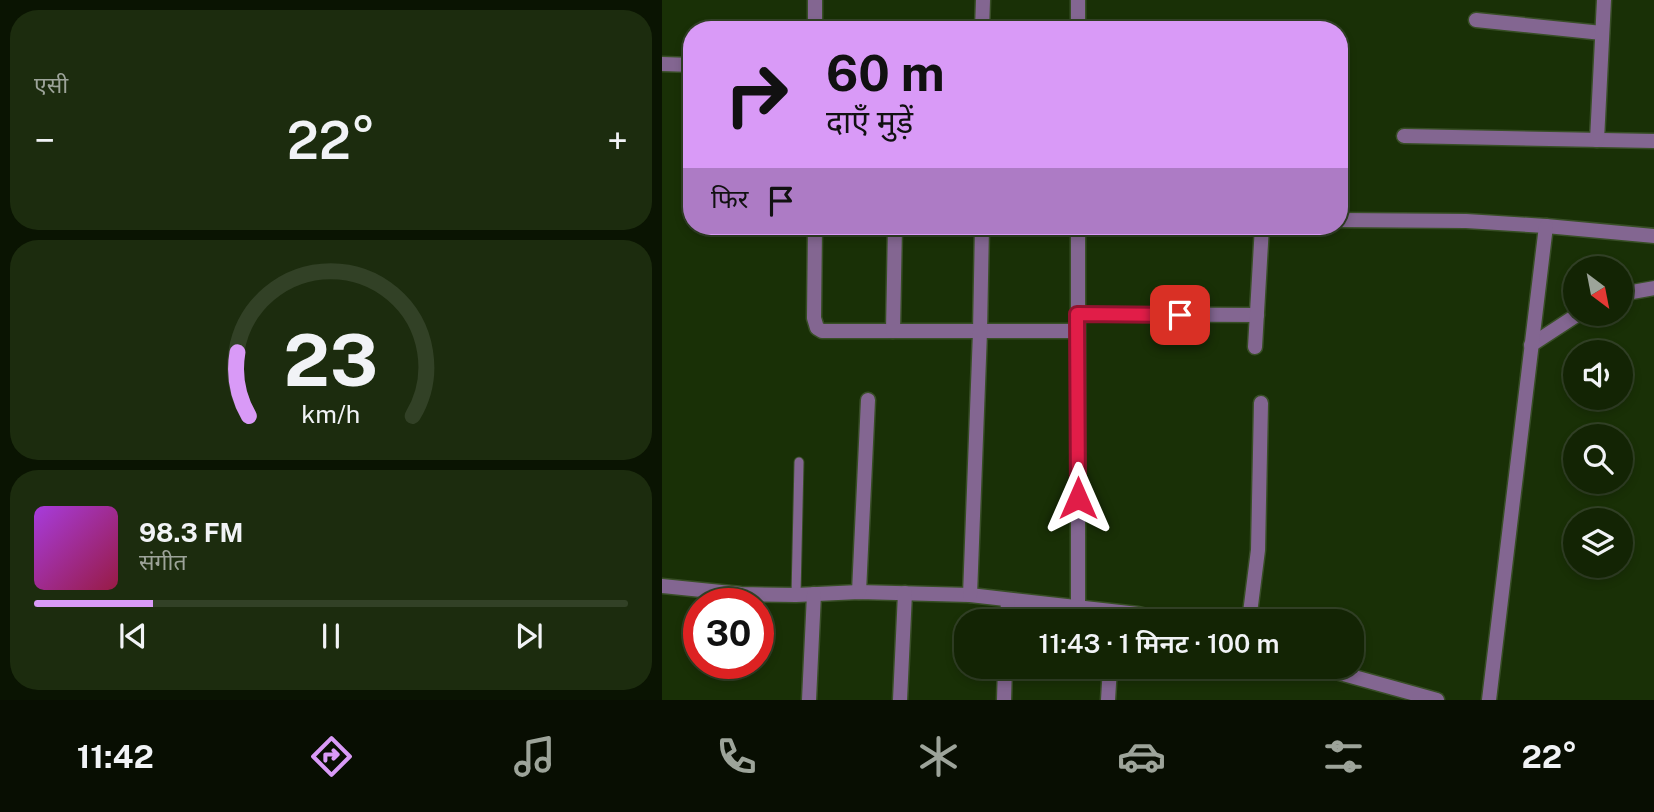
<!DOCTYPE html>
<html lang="hi">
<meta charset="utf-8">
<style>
body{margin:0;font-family:"Public Sans","Noto Sans Devanagari",sans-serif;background:#1c2c0e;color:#f1f3f6;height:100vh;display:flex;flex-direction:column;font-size:26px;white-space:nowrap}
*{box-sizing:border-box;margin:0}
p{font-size:23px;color:#9da49a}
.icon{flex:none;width:38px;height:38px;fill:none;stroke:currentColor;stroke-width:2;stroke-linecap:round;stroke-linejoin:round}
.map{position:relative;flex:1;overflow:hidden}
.drawer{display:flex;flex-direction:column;gap:10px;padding:10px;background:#0a1402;width:662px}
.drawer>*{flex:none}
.banner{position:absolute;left:21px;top:21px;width:665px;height:214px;border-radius:28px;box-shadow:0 4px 10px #0003,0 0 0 2px #324126;background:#d99af7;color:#111;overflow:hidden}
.needle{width:46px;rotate:148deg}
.controls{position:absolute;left:901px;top:256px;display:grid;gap:14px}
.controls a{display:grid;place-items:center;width:70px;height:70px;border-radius:50%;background:#132404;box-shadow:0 4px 10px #0003,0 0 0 2px #324126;font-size:35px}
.speed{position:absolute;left:21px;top:588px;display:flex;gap:14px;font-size:35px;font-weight:700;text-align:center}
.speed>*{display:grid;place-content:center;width:91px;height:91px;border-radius:50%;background:#132404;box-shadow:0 4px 10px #0003,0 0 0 2px #324126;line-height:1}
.speed .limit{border:10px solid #d22;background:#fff;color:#111}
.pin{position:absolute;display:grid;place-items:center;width:60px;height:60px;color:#fff;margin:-30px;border-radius:14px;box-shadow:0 4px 10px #0006}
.me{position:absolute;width:77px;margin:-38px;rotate:0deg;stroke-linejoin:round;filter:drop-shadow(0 0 5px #0008)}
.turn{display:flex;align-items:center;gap:24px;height:147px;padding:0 28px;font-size:32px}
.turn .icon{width:91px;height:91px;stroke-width:2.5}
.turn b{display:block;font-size:49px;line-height:60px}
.then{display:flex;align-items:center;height:66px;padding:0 28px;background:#0003;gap:14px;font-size:26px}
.big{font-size:52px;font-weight:600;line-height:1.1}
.drawer .card{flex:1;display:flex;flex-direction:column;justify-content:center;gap:10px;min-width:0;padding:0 24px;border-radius:28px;background:#1c2c0e}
.drawer .dial{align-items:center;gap:0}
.dial svg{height:182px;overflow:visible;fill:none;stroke:#324126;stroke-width:7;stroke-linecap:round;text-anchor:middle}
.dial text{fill:#f1f3f6;stroke:none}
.song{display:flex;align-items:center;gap:21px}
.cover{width:84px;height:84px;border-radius:10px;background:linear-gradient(135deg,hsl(280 70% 55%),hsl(340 70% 35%))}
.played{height:7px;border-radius:4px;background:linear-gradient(90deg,#d99af7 20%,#324126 20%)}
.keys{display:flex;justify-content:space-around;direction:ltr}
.heat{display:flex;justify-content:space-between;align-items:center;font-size:38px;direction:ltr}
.trip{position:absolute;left:292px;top:609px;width:410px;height:70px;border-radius:28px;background:#132404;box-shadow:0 4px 10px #0003,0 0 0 2px #324126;font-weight:600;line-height:70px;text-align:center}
.dock{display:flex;height:112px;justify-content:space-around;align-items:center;background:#080e02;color:#9da49a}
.dock .icon{width:49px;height:49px}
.dock .current{color:#d99af7}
.dock b{font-size:32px;color:#f1f3f6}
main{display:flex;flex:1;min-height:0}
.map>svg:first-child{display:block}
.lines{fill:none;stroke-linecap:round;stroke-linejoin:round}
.service-casing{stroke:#384e26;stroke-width:11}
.minor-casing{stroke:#384e26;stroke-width:17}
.service{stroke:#836691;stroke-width:9}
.minor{stroke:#836691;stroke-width:14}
.route-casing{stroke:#92132f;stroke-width:18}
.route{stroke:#e11d48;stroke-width:12}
</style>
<main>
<section class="drawer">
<div class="card"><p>एसी</p>
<div class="heat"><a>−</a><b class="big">22°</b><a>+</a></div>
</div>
<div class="card dial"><svg viewBox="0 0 100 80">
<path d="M14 69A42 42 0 1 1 86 69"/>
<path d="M14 69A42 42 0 0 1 9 41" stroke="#d99af7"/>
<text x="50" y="56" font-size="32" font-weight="700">23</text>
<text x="50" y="72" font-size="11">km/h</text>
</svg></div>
<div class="card">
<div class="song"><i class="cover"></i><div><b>98.3 FM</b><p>संगीत</p></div></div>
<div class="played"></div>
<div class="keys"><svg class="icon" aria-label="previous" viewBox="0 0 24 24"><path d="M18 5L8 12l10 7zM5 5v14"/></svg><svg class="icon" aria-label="pause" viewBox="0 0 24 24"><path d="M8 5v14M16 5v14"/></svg><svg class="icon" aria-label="next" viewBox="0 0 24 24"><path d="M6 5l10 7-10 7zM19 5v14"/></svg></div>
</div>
</section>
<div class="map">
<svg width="993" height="700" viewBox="0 0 993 700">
<rect width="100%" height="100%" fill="#193006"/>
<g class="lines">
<!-- service casing -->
<g class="service-casing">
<polyline id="service" points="134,595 137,462"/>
</g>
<!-- minor casing -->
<g class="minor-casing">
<g id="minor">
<polyline points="814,20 940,33"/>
<polyline points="153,30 153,0"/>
<polyline points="320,30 321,0"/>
<polyline points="416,30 416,0"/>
<polyline points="0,64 30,65"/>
<polyline points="742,136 993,141"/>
<polyline points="935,140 942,0"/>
<polyline points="677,220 804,221 884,226 993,236"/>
<polyline points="153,226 152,318 155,328 160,331 415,331"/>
<polyline points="416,226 416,609"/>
<polyline points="959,294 993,288"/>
<polyline points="415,314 595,315"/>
<polyline points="231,331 233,226"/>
<polyline points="869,345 918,313"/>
<polyline points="593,347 600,226"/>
<polyline points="0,586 79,594 134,595 197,592 308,595 476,614 505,621"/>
<polyline points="197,592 206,400"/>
<polyline points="308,595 318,332 320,226"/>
<polyline points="345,621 346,600"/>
<polyline points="587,621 596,550 599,403"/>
<polyline points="656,667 775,700"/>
<polyline points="147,700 152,594"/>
<polyline points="238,700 243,593"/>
<polyline points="342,700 343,667"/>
<polyline points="446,700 448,667"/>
<polyline points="827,700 884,226"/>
</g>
</g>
<!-- service -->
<use href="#service" class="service"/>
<!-- minor -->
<use href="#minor" class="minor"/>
</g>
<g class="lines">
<!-- route casing -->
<g class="route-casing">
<polyline id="route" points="416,498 415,314 518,315"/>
</g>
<!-- route -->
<use href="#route" class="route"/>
</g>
</svg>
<div class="controls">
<a><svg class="needle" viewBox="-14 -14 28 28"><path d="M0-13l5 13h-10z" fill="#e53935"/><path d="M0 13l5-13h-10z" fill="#9da49a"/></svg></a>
<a><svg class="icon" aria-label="sound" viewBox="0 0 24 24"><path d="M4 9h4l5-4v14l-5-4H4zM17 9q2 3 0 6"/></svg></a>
<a><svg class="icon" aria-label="search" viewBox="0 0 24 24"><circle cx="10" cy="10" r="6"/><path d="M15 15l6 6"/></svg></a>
<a><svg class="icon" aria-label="layers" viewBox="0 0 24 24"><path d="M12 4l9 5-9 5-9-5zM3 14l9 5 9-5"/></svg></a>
</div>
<div class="speed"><div class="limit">30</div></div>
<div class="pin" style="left:518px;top:315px;background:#d93025"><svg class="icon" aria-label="arrive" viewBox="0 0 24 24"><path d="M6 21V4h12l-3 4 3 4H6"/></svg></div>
<svg class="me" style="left:416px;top:498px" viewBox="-20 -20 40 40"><path d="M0-17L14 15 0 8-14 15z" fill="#e11d48" stroke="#fff" stroke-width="4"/></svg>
<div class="trip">11:43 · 1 मिनट · 100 m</div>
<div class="banner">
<div class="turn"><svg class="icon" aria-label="right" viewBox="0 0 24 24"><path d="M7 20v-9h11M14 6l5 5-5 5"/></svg><div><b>60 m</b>दाएँ मुड़ें</div></div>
<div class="then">फिर<svg class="icon" aria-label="arrive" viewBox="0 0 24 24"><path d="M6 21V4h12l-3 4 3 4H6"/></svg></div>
</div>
</div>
</main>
<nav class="dock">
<b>11:42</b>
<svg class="icon current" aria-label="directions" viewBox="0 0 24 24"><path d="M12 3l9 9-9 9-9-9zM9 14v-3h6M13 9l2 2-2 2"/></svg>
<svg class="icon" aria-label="music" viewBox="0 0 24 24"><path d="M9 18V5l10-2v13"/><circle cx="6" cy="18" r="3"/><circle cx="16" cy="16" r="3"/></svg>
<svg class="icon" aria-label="phone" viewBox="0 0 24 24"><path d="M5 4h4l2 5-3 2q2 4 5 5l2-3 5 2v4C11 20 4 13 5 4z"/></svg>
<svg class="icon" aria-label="climate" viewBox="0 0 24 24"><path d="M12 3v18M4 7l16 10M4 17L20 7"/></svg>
<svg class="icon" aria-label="car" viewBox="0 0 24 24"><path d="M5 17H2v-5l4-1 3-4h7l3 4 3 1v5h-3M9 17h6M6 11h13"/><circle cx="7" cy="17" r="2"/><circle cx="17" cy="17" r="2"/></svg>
<svg class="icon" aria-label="filters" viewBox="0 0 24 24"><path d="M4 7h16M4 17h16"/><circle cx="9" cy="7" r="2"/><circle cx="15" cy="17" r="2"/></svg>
<b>22°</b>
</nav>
